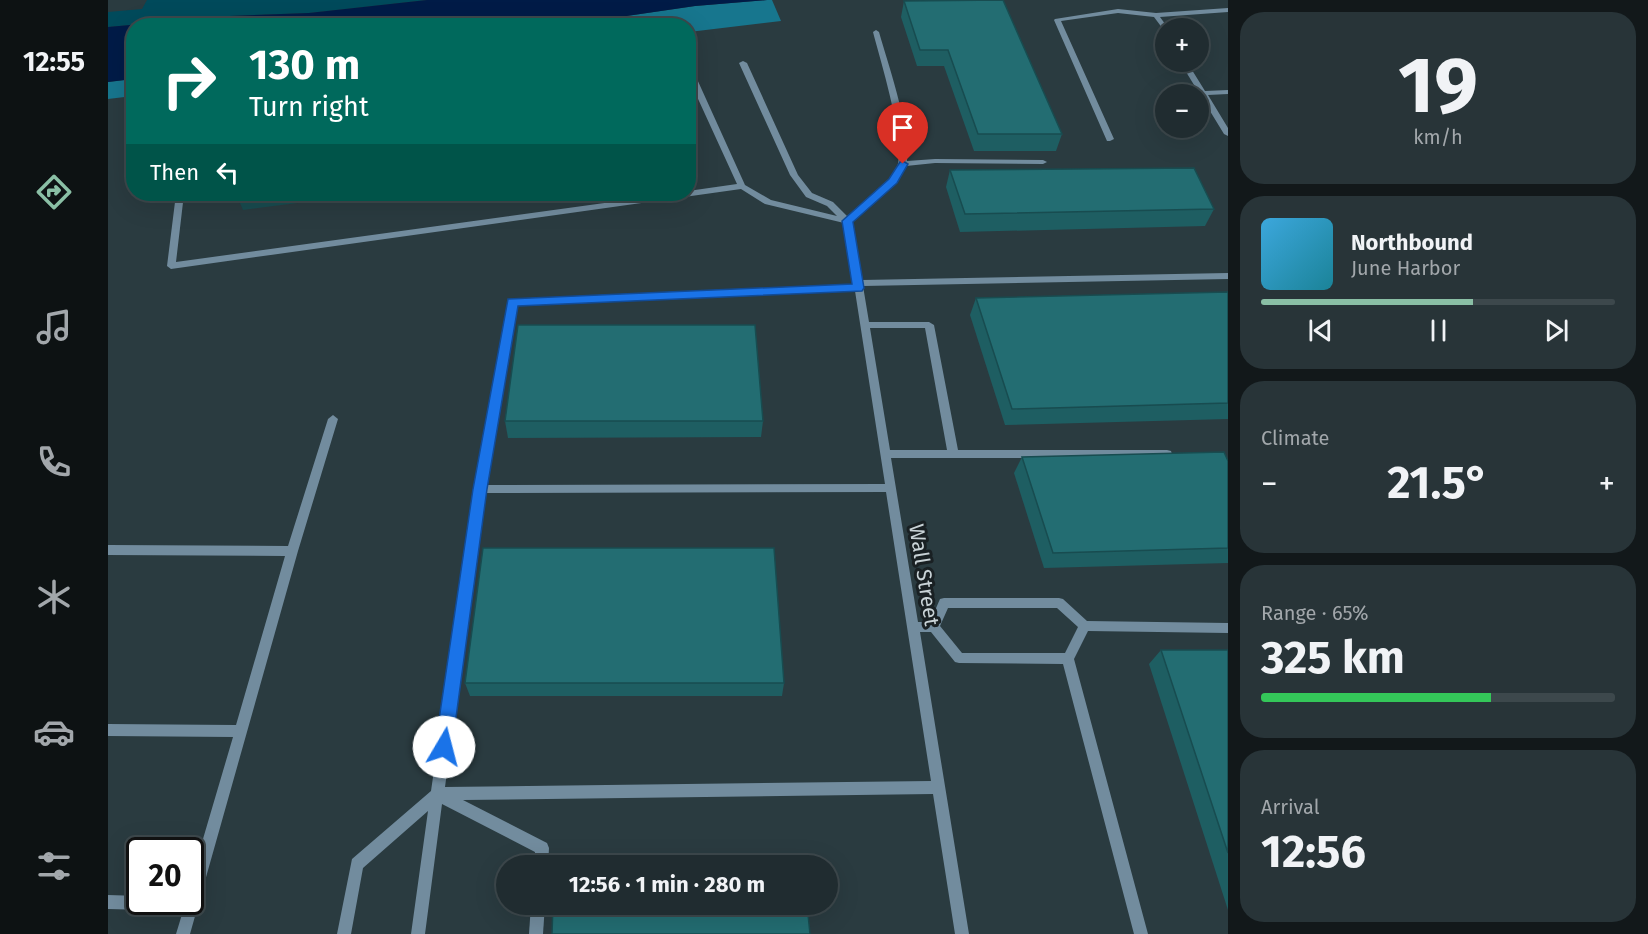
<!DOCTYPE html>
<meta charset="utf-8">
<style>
body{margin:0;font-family:"Fira Sans",sans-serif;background:#283438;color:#f1f3f6;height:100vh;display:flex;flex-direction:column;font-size:22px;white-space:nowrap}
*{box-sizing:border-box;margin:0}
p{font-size:20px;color:#a2a7ab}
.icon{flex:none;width:33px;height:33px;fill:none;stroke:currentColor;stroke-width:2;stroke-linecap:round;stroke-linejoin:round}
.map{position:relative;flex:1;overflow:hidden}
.details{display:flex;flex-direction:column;gap:12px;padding:12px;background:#12181a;width:420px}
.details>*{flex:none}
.hud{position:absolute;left:18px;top:18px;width:570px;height:183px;border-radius:24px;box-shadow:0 6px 24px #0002,0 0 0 2px #3d484c;background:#00695c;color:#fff;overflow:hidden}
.fabs{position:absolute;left:1047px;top:18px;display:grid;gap:12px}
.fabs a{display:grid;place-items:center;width:54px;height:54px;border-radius:50%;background:#202c30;box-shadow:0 6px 24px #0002,0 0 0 2px #3d484c;font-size:30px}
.speed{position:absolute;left:18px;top:837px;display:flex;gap:12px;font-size:30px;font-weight:700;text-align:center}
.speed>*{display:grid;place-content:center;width:78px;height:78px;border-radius:50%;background:#202c30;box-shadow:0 6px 24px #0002,0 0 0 2px #3d484c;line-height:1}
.speed .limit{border:3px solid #111;border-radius:9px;background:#fff;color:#111}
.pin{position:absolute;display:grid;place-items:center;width:51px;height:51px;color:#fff;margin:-62px -26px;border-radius:50% 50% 50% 0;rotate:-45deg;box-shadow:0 0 6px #0007}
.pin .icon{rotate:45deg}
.me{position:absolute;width:66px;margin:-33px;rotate:8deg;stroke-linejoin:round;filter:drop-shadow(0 0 4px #0008)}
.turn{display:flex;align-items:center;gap:21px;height:126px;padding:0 24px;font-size:27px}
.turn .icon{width:78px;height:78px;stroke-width:2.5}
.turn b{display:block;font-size:42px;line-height:51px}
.then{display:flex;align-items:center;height:57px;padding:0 24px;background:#0003;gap:12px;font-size:22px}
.big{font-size:45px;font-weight:700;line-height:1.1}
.details .tile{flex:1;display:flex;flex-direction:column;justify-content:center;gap:9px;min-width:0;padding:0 21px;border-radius:24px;background:#283438}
.details .dial{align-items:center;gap:0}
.dial b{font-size:78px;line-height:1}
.song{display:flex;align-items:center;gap:18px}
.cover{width:72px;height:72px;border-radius:9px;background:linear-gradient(135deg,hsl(200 70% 55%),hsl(190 70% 35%))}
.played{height:6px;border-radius:3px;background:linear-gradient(90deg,#8abfa5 60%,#3d484c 60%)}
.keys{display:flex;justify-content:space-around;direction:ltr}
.heat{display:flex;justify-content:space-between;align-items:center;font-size:33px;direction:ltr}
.charge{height:9px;border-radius:4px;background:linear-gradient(90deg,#34c759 65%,#3d484c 0)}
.trip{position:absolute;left:388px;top:855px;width:342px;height:60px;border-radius:30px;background:#202c30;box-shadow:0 6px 24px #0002,0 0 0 2px #3d484c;font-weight:700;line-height:60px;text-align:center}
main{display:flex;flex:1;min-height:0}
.tabs{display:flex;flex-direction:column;width:108px;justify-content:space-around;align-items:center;background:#0d1213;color:#a2a7ab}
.tabs .icon{width:42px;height:42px}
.tabs .active{color:#8abfa5}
.tabs b{font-size:27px;color:#f1f3f6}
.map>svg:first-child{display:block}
.green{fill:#004a5b}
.forest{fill:#17768e}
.water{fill:#001b47}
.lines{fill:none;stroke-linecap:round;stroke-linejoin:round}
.minor{fill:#728c9e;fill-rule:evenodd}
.wall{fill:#1e5e62}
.shaded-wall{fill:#184c50}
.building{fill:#236d72;stroke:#184c50;stroke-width:1.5}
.route{fill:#1a73e8;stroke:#114b97;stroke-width:1.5}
.labels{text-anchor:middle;stroke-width:6;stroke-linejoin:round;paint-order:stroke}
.street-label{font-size:21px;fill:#c9d3d7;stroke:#192023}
</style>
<main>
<nav class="tabs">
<b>12:55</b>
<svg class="icon active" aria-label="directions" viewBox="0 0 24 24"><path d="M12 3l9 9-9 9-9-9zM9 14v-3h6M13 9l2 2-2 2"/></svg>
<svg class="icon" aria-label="music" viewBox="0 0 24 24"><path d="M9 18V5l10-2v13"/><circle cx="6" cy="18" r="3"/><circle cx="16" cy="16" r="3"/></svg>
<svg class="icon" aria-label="phone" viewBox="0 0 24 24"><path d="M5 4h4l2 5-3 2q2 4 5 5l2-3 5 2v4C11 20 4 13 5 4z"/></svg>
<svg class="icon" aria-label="climate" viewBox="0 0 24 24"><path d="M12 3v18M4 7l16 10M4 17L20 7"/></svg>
<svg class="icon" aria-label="car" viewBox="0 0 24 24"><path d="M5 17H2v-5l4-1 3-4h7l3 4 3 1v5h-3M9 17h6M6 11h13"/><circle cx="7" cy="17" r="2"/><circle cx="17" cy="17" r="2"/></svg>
<svg class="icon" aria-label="filters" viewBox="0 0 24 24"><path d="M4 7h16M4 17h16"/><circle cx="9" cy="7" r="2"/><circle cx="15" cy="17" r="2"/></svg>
</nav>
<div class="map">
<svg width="1120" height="934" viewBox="0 0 1120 934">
<rect width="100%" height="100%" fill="#2a3b40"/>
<!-- green -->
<polygon class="green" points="39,0 319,0 201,13 122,16 0,27 0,12 34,9"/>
<!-- forest -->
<g class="forest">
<polygon points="659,0 664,0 673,21 581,32 580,26 450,26 587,6"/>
<polygon points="25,79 25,96 0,99 0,82"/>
</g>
<!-- water -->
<polygon class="water" points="319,0 659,0 587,6 450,26 26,26 25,79 0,82 0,27 122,16 201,13"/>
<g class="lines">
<!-- minor -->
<g class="minor">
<polygon points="1120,8 1120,12 1052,17 1060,28 1058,28 1058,33 1046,17 1010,13 953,21 1006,139 1002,141 999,141 946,20 947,19 1010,9 1048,13"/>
<path d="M768 30 771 32C781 67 802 127 799 161L827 159 935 160 939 162 935 164 827 163 798 166 781 190 744 222 754 280 1120 273V279L755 286 761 322H821L826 325 850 450H1059L1063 451 1064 454 1063 457 1059 458H783L810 622H822L832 599 836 598H951L955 599 979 621 1120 623V633L980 631 966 659 1040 934H1026L955 664 851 663 847 662 823 632H812L861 934H847L825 794 355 800 439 843 441 848 440 866H426L427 852 334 804 317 934H303L320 811 255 868 243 934H229L244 859 323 791 367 489 402 300 746 285 736 223 657 204 633 189 63 269 59 266 68 194H76L68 262 562 194H580V191L629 184 580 77V66L584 68 637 185 663 200 729 216 719 206 698 197 682 175 631 63 635 61 639 63 690 175 704 193 725 202 740 217C755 203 776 191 787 172 801 150 772 60 765 32ZM747 291 777 484 378 485 409 305ZM762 328H817L839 450H782ZM778 492 823 781 337 787 377 493ZM840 608H949L970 627 957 653H854L832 626Z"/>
<polygon points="1072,62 1079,62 1097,91 1120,90 1120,94 1100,95 1120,128 1120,136 1116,134"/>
<polygon points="225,415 230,419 190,551 82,934 68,934 75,911 0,909 0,895 32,896 32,902 82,902 82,883 125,737 0,736 0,724 128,725 177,556 0,555 0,545 180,546 220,419"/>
<polygon points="423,904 437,904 435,934 421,934"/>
</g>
</g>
<!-- wall -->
<g class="wall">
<polygon points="796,1 954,134 948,151 866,151 836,66 809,66 793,17"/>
<polygon points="842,170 1106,209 1097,226 852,232 838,187"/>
<polygon points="1120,292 1120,419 897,425 862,315 868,298"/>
<polygon points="397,421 655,421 653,437 400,438"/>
<polygon points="914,457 1120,461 1120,563 936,568 906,473"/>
<polygon points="1053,650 1120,650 1120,910 1041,664"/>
<polygon points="357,683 676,683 674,696 362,696"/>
</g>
<!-- shaded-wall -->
<polygon class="shaded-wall" points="128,194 260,194 135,210"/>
<!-- building -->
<g class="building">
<polygon points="895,0 954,134 870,134 840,50 812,50 796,1"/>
<polygon points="1086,168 1106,209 857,214 842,170"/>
<polygon points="1120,292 1120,403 904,409 868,298"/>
<polygon points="410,325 647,325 655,421 397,421"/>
<polygon points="1116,452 1120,461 1120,548 945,553 914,457"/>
<polygon points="375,548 666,548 676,683 357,683"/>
<polygon points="1053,650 1120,650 1120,853"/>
<polygon points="695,854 696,866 448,866 448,856"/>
<polygon points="445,904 699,904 702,934 444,934"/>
</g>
<!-- route -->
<polygon class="route" points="795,161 800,164 789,183 745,222 756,288 754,291 410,306 379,489 344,747 341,753 336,755 330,753 327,747 365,489 400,299 744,284 734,221 781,179 792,162"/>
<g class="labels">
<!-- street labels -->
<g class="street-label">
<text transform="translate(816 575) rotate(81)" y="7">Wall Street</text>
</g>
</g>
</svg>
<div class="fabs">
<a>+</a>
<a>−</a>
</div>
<div class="speed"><div class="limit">20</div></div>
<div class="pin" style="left:795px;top:164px;background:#d93025"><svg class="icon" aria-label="arrive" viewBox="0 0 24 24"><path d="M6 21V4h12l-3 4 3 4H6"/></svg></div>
<svg class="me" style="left:336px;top:747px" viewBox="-20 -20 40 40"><circle r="19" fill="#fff"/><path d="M0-13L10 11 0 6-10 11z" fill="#1a73e8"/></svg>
<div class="trip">12:56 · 1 min · 280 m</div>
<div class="hud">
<div class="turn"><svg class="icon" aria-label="right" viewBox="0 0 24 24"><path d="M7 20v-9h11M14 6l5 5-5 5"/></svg><div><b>130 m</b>Turn right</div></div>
<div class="then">Then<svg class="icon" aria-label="left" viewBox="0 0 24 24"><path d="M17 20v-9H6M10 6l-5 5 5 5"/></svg></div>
</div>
</div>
<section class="details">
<div class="tile dial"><b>19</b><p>km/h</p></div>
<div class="tile">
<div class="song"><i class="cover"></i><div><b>Northbound</b><p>June Harbor</p></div></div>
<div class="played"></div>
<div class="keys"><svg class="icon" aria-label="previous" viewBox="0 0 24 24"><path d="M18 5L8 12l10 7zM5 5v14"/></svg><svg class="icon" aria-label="pause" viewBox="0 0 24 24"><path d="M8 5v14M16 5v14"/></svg><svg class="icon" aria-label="next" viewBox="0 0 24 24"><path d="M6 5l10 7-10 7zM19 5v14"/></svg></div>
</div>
<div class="tile"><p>Climate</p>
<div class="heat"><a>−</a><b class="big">21.5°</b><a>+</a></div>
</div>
<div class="tile"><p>Range · 65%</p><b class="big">325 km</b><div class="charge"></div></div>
<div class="tile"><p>Arrival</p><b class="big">12:56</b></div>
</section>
</main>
